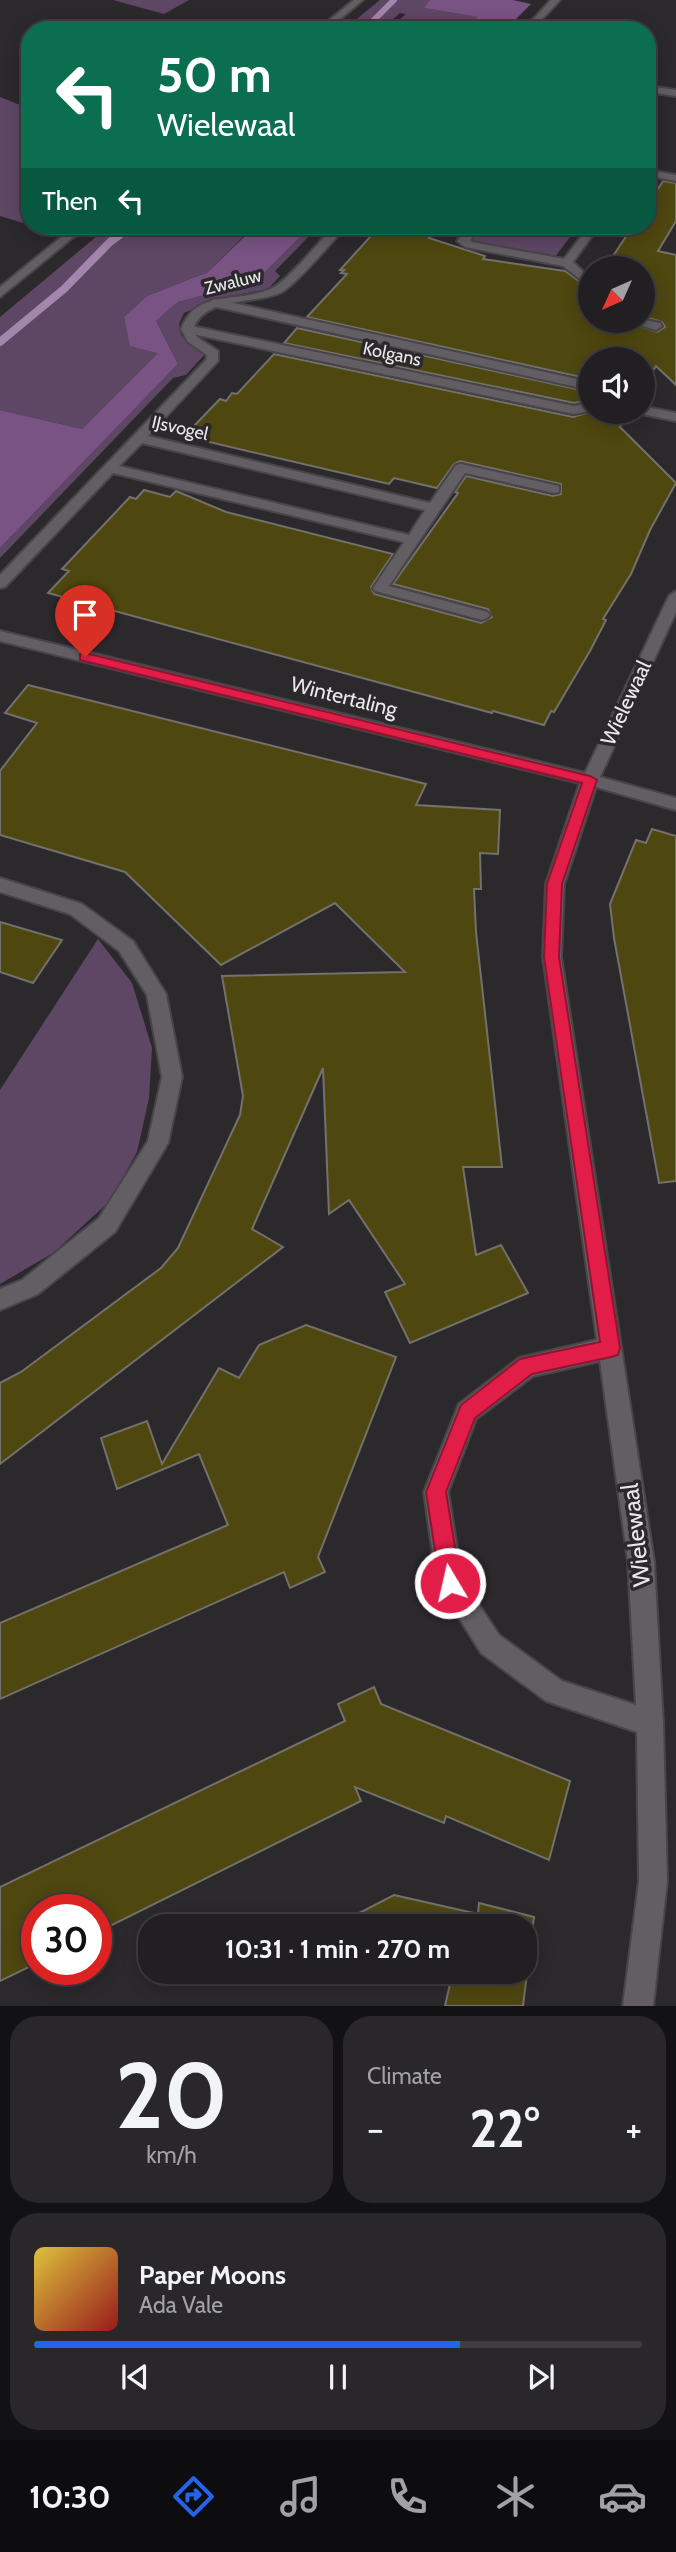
<!DOCTYPE html>
<meta charset="utf-8">
<style>
body{margin:0;font-family:Cabin,sans-serif;background:#29272a;color:#f1f3f6;height:100vh;display:flex;flex-direction:column;font-size:26px;white-space:nowrap}
*{box-sizing:border-box;margin:0}
p{font-size:23px;color:#a2a2a5}
.icon{flex:none;width:38px;height:38px;fill:none;stroke:currentColor;stroke-width:2;stroke-linecap:round;stroke-linejoin:round}
.map{position:relative;height:2006px;overflow:hidden}
.sheet{display:flex;flex-direction:column;gap:10px;padding:10px;background:#121113;flex:1}
.sheet>*{flex:none}
.top-card{position:absolute;left:21px;top:21px;width:635px;height:214px;border-radius:28px;box-shadow:0 4px 18px #0003,0 0 0 2px #3e3d40;background:#0b6e4f;color:#fff;overflow:hidden}
.needle{width:46px;rotate:225deg}
.buttons{position:absolute;left:578px;top:256px;display:grid;gap:14px}
.buttons a{display:grid;place-items:center;width:77px;height:77px;border-radius:50%;background:#211f22;box-shadow:0 4px 18px #0003,0 0 0 2px #3e3d40;font-size:35px}
.speed{position:absolute;left:21px;top:1894px;display:flex;gap:14px;font-size:35px;font-weight:700;text-align:center}
.speed>*{display:grid;place-content:center;width:91px;height:91px;border-radius:50%;background:#211f22;box-shadow:0 4px 18px #0003,0 0 0 2px #3e3d40;line-height:1}
.speed .limit{border:10px solid #d22;background:#fff;color:#111}
.pin{position:absolute;display:grid;place-items:center;width:60px;height:60px;color:#fff;margin:-72px -30px;border-radius:50% 50% 50% 0;rotate:-45deg;box-shadow:0 0 7px #0007}
.pin .icon{rotate:45deg}
.me{position:absolute;width:77px;margin:-38px;rotate:351deg;stroke-linejoin:round;filter:drop-shadow(0 0 5px #0008)}
.turn{display:flex;align-items:center;gap:24px;height:147px;padding:0 21px;font-size:32px}
.turn .icon{width:91px;height:91px;stroke-width:2.5}
.turn b{display:block;font-size:49px;line-height:60px}
.then{display:flex;align-items:center;height:66px;padding:0 21px;background:#0003;gap:14px;font-size:26px}
.big{font-size:52px;font-weight:700;line-height:1.1}
.sheet .tile{flex:1;display:flex;flex-direction:column;justify-content:center;gap:10px;min-width:0;padding:0 24px;border-radius:28px;background:#29272a}
.sheet .dial{align-items:center;gap:0}
.dial b{font-size:91px;line-height:1}
.song{display:flex;align-items:center;gap:21px}
.cover{width:84px;height:84px;border-radius:10px;background:linear-gradient(135deg,hsl(50 70% 55%),hsl(0 70% 35%))}
.played{height:7px;border-radius:4px;background:linear-gradient(90deg,#2563eb 70%,#3e3d40 70%)}
.keys{display:flex;justify-content:space-around;direction:ltr}
.heat{display:flex;justify-content:space-between;align-items:center;font-size:38px;direction:ltr}
.sheet .tiles{flex:1;display:grid;gap:10px;grid-template-columns:1fr 1fr}
.tile:last-child{grid-column:span 2}
.trip{position:absolute;left:138px;top:1914px;width:399px;height:70px;border-radius:28px;background:#211f22;box-shadow:0 4px 18px #0003,0 0 0 2px #3e3d40;font-weight:700;line-height:70px;text-align:center}
.tab-bar{display:flex;height:112px;justify-content:space-around;align-items:center;background:#0d0c0e;color:#a2a2a5}
.tab-bar .icon{width:49px;height:49px}
.tab-bar .on{color:#2563eb}
.tab-bar b{font-size:32px;color:#f1f3f6}
.map>svg:first-child{display:block}
.green{fill:#5e4765}
.forest{fill:#7a5385}
.lines{fill:none;stroke-linecap:round;stroke-linejoin:round}
.stream-far1{stroke:#a386ab;stroke-width:6}
.stream{stroke:#a386ab;stroke-width:8}
.building{fill:#4f4710;stroke:#72716b;stroke-width:2}
.service-casing{stroke:#474548;stroke-width:4}
.pedestrian-casing{stroke:#474548;stroke-width:4}
.minor-casing{stroke:#474548;stroke-width:4}
.tertiary-casing{stroke:#474548;stroke-width:4}
.service{fill:#625e64;fill-rule:evenodd}
.pedestrian{fill:#625e64;fill-rule:evenodd}
.minor{fill:#625e64;fill-rule:evenodd}
.tertiary{fill:#625e64;fill-rule:evenodd}
.route{fill:#e11d48;stroke:#92132f;stroke-width:2}
.labels{text-anchor:middle;stroke-width:7;stroke-linejoin:round;paint-order:stroke}
.far-street-label{font-size:18px;fill:#eae8eb;stroke:#2c292d}
.street-label{font-size:21px;fill:#eae8eb;stroke:#2c292d}
.near-street-label{font-size:24px;fill:#eae8eb;stroke:#2c292d}
</style>
<div class="map">
<svg width="676" height="2006" viewBox="0 0 676 2006">
<rect width="100%" height="100%" fill="#2c292d"/>
<!-- green -->
<g class="green">
<polygon points="113,0 189,0 164,14"/>
<polygon points="380,0 430,0 425,8 479,17 465,30 388,30 406,14 400,13 380,30 343,30"/>
<polygon points="0,97 30,109 30,225 0,216"/>
<polygon points="109,226 233,226 244,236 208,272 147,296 124,317 131,346 159,352 82,429 0,410 0,317"/>
<polygon points="311,226 319,226 275,271 280,276 268,289 220,298 184,313 179,324 181,335 205,354 186,375 173,378 0,558 0,548 178,364 156,321 178,302 255,282"/>
<polygon points="483,226 578,226 555,257 470,241"/>
<polygon points="98,939 132,983 152,1048 149,1098 137,1152 110,1201 53,1253 0,1284 0,1090"/>
</g>
<!-- forest -->
<g class="forest">
<polygon points="430,0 513,0 531,4 505,30 465,30 478,17 424,8"/>
<polygon points="233,226 311,226 255,282 178,302 156,321 178,364 0,548 0,410 82,429 158,353 130,346 124,317 147,296 208,272 244,237"/>
</g>
<g class="lines">
<!-- stream-far1 -->
<g class="stream-far1">
<polyline points="364,30 394,0"/>
<polyline points="123,232 131,226"/>
</g>
<!-- stream -->
<polyline class="stream" points="0,342 64,289 110,242 126,230"/>
</g>
<!-- building -->
<g class="building">
<polygon points="663,181 676,183 676,221 658,251 676,255 676,385 656,366 642,388 642,359 590,359 590,379 307,317 347,274 341,273 344,270 340,270 380,226 439,226 429,238 485,256 483,259 565,271 590,289 590,320 621,320 657,332 665,327 662,322 642,316 642,268 605,268 633,226 648,226 648,204"/>
<polygon points="297,328 590,392 590,400 574,403 284,343"/>
<polygon points="274,354 573,417 593,411 629,411 620,427 676,483 650,530 631,574 603,619 606,620 590,651 554,712 551,711 544,725 493,711 492,713 48,593 69,571 62,569 130,497 136,499 144,490 170,497 176,491 226,512 393,554 371,587 374,594 481,623 492,617 488,609 393,584 458,493 455,492 466,476 553,496 561,494 561,484 460,461 454,464 437,488 394,478 389,484 192,438 199,430 192,428 220,399 226,401 232,393 237,394"/>
<polygon points="28,685 426,784 416,805 500,810 498,854 480,853 481,889 474,889 476,932 502,1167 463,1167 476,1255 501,1245 528,1293 410,1343 385,1292 405,1284 349,1200 329,1214 323,1068 252,1229 283,1247 0,1464 0,1383 21,1372 161,1268 178,1248 240,1115 243,1096 222,976 405,972 335,903 221,965 125,872 0,835 0,771 37,723 5,713"/>
<polygon points="652,829 676,836 676,1181 659,1183 614,938 610,904 636,840 646,843"/>
<polygon points="0,922 62,940 33,983 0,972"/>
<polygon points="306,1325 396,1357 318,1557 325,1572 290,1588 284,1572 0,1699 0,1623 228,1525 199,1454 117,1489 101,1438 147,1421 162,1464 219,1368 239,1378 259,1345"/>
<polygon points="374,1687 381,1704 570,1781 549,1860 446,1816 444,1823 355,1787 361,1801 96,1933 96,1909 37,1909 37,1963 0,1981 0,1887 345,1721 338,1704"/>
<polygon points="394,1895 478,1914 479,1903 534,1917 523,2006 445,2006 452,1975 443,1972 525,1972 525,1927 332,1927"/>
</g>
<g class="lines">
<!-- service casing -->
<g class="service-casing">
<polygon id="service" points="642,319 660,323 662,326 656,330 623,320"/>
</g>
<!-- pedestrian casing -->
<g class="pedestrian-casing">
<g id="pedestrian">
<polygon points="216,299 590,382 590,390 212,306 212,300"/>
<polygon points="187,325 574,406 590,403 590,411 574,414 183,332 183,326"/>
</g>
</g>
<!-- minor casing -->
<g class="minor-casing">
<g id="minor">
<polygon points="551,0 560,0 532,30 523,30"/>
<polygon points="648,86 676,90 676,96 648,92"/>
<polygon points="648,170 676,175 676,181 648,176"/>
<path d="M334 226H346C334 240 294 287 280 293 253 305 206 295 193 329L197 337 218 351V361L148 436 430 503 456 465 461 464 559 486V492L554 493 465 473 389 586 487 612 490 615 487 618 482 620 375 591 373 588 404 542 113 473 5 587 0 588V575L206 360 207 355 188 342 181 329C197 286 242 305 274 287 290 278 320 241 334 226ZM142 443 425 510 409 535 119 466Z"/>
<polygon points="470,226 482,226 470,240 472,242 564,259 589,226 599,226 573,262 590,278 590,287 563,266 465,247 457,241"/>
<polygon points="642,406 676,413 676,421 637,413 642,411"/>
<path d="M676 591V612L600 777 676 798V810L596 787 564 884 561 957 654 1561 663 1723 667 1881 653 2006H623L639 1881 637 1732 546 1701 481 1653 437 1583 424 1492 459 1404 519 1358 597 1340 543 957 546 884 580 783 0 641V631L585 773 669 596ZM600 1361 628 1561 636 1705 562 1681 499 1635 462 1579 448 1492 476 1419 533 1376Z"/>
<polygon points="0,878 82,904 133,941 166,994 182,1077 168,1143 115,1232 38,1294 0,1310 0,1289 22,1280 99,1218 148,1141 162,1077 147,995 119,951 70,914 0,892"/>
</g>
</g>
<!-- tertiary casing -->
<g class="tertiary-casing">
<g id="tertiary">
<polygon points="354,0 363,0 327,30 317,30"/>
<polygon points="75,226 87,226 0,297 0,287"/>
</g>
</g>
<!-- service -->
<use href="#service" class="service"/>
<!-- pedestrian -->
<use href="#pedestrian" class="pedestrian"/>
<!-- minor -->
<use href="#minor" class="minor"/>
<!-- tertiary -->
<use href="#tertiary" class="tertiary"/>
</g>
<!-- route -->
<polygon class="route" points="85,653 590,776 597,780 562,884 559,957 620,1348 618,1355 611,1357 532,1374 475,1418 446,1492 461,1583 458,1590 450,1594 443,1590 440,1583 426,1492 461,1405 520,1359 600,1342 544,957 547,884 582,783 80,660 80,654"/>
<g class="labels">
<!-- far-street labels -->
<g class="far-street-label">
<text transform="translate(233 282) rotate(-14)" y="6">Zwaluw</text>
<text transform="translate(392 354) rotate(12)" y="6">Kolgans</text>
<text transform="translate(180 428) rotate(13)" y="6">IJsvogel</text>
</g>
<!-- street labels -->
<g class="street-label">
<text transform="translate(344 697) rotate(14)" y="7">Wintertaling</text>
<text transform="translate(626 703) rotate(-65)" y="7">Wielewaal</text>
</g>
<!-- near-street labels -->
<g class="near-street-label">
<text transform="translate(636 1535) rotate(-97)" y="8">Wielewaal</text>
</g>
</g>
</svg>
<div class="buttons">
<a><svg class="needle" viewBox="-14 -14 28 28"><path d="M0-13l5 13h-10z" fill="#e53935"/><path d="M0 13l5-13h-10z" fill="#a2a2a5"/></svg></a>
<a><svg class="icon" aria-label="sound" viewBox="0 0 24 24"><path d="M4 9h4l5-4v14l-5-4H4zM17 9q2 3 0 6"/></svg></a>
</div>
<div class="speed"><div class="limit">30</div></div>
<div class="pin" style="left:85px;top:657px;background:#d93025"><svg class="icon" aria-label="arrive" viewBox="0 0 24 24"><path d="M6 21V4h12l-3 4 3 4H6"/></svg></div>
<svg class="me" style="left:450px;top:1583px" viewBox="-20 -20 40 40"><circle r="17" fill="#e11d48" stroke="#fff" stroke-width="3"/><path d="M0-11L8 9 0 5-8 9z" fill="#fff"/></svg>
<div class="trip">10:31 · 1 min · 270 m</div>
<div class="top-card">
<div class="turn"><svg class="icon" aria-label="left" viewBox="0 0 24 24"><path d="M17 20v-9H6M10 6l-5 5 5 5"/></svg><div><b>50 m</b>Wielewaal</div></div>
<div class="then">Then<svg class="icon" aria-label="left" viewBox="0 0 24 24"><path d="M17 20v-9H6M10 6l-5 5 5 5"/></svg></div>
</div>
</div>
<section class="sheet">
<div class="tiles">
<div class="tile dial"><b>20</b><p>km/h</p></div>
<div class="tile"><p>Climate</p>
<div class="heat"><a>−</a><b class="big">22°</b><a>+</a></div>
</div>
<div class="tile">
<div class="song"><i class="cover"></i><div><b>Paper Moons</b><p>Ada Vale</p></div></div>
<div class="played"></div>
<div class="keys"><svg class="icon" aria-label="previous" viewBox="0 0 24 24"><path d="M18 5L8 12l10 7zM5 5v14"/></svg><svg class="icon" aria-label="pause" viewBox="0 0 24 24"><path d="M8 5v14M16 5v14"/></svg><svg class="icon" aria-label="next" viewBox="0 0 24 24"><path d="M6 5l10 7-10 7zM19 5v14"/></svg></div>
</div>
</div>
</section>
<nav class="tab-bar">
<b>10:30</b>
<svg class="icon on" aria-label="directions" viewBox="0 0 24 24"><path d="M12 3l9 9-9 9-9-9zM9 14v-3h6M13 9l2 2-2 2"/></svg>
<svg class="icon" aria-label="music" viewBox="0 0 24 24"><path d="M9 18V5l10-2v13"/><circle cx="6" cy="18" r="3"/><circle cx="16" cy="16" r="3"/></svg>
<svg class="icon" aria-label="phone" viewBox="0 0 24 24"><path d="M5 4h4l2 5-3 2q2 4 5 5l2-3 5 2v4C11 20 4 13 5 4z"/></svg>
<svg class="icon" aria-label="climate" viewBox="0 0 24 24"><path d="M12 3v18M4 7l16 10M4 17L20 7"/></svg>
<svg class="icon" aria-label="car" viewBox="0 0 24 24"><path d="M5 17H2v-5l4-1 3-4h7l3 4 3 1v5h-3M9 17h6M6 11h13"/><circle cx="7" cy="17" r="2"/><circle cx="17" cy="17" r="2"/></svg>
</nav>
